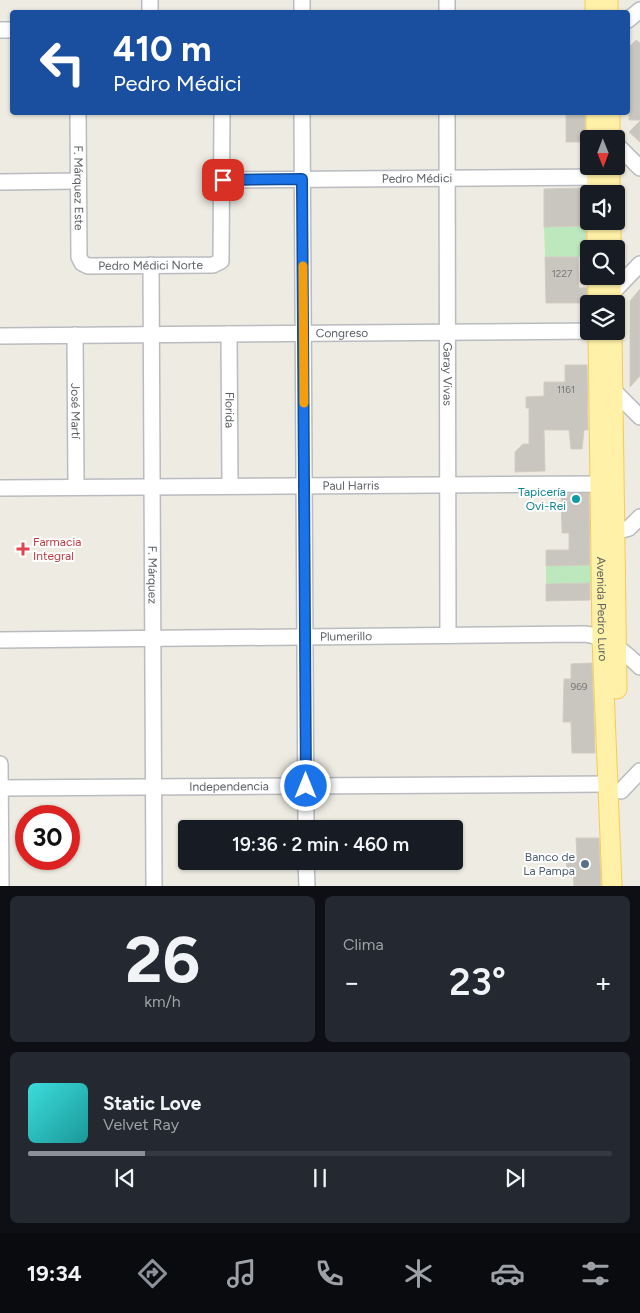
<!DOCTYPE html>
<html lang="es">
<meta charset="utf-8">
<style>
body{margin:0;font-family:Figtree,sans-serif;background:#242831;color:#f1f3f6;height:100vh;display:flex;flex-direction:column;font-size:19px;white-space:nowrap}
*{box-sizing:border-box;margin:0}
p{font-size:16px;color:#9ea1a6}
.icon{flex:none;width:28px;height:28px;fill:none;stroke:currentColor;stroke-width:2;stroke-linecap:round;stroke-linejoin:round}
.map{position:relative;height:886px;overflow:hidden}
.side{display:flex;flex-direction:column;gap:10px;padding:10px;background:#0d0f14;flex:1}
.side>*{flex:none}
.banner{position:absolute;left:10px;top:10px;width:620px;height:105px;border-radius:5px;box-shadow:0 1px 4px #0004;background:#1a4fa0;color:#fff;overflow:hidden}
.needle{width:32px;rotate:179deg}
.controls{position:absolute;left:580px;top:130px;display:grid;gap:10px}
.controls a{display:grid;place-items:center;width:45px;height:45px;border-radius:5px;background:#171b24;box-shadow:0 1px 4px #0004;font-size:25px}
.speed{position:absolute;left:15px;top:805px;display:flex;gap:10px;font-size:25px;font-weight:700;text-align:center}
.speed>*{display:grid;place-content:center;width:65px;height:65px;border-radius:50%;background:#171b24;box-shadow:0 1px 4px #0004;line-height:1}
.speed .limit{border:8px solid #d22;background:#fff;color:#111}
.pin{position:absolute;display:grid;place-items:center;width:42px;height:42px;color:#fff;margin:-21px;border-radius:10px;box-shadow:0 2px 8px #0006}
.me{position:absolute;width:55px;margin:-28px;rotate:0deg;stroke-linejoin:round;filter:drop-shadow(0 0 4px #0008)}
.turn{display:flex;align-items:center;gap:18px;height:105px;padding:0 20px;font-size:22px}
.turn .icon{width:65px;height:65px;stroke-width:2.5}
.turn b{display:block;font-size:35px;line-height:42px}
.big{font-size:38px;font-weight:600;line-height:1.1}
.side .card{flex:1;display:flex;flex-direction:column;justify-content:center;gap:8px;min-width:0;padding:0 18px;border-radius:8px;background:#242831}
.side .dial{align-items:center;gap:0}
.dial b{font-size:65px;line-height:1}
.song{display:flex;align-items:center;gap:15px}
.cover{width:60px;height:60px;border-radius:8px;background:linear-gradient(135deg,hsl(180 70% 55%),hsl(180 70% 35%))}
.played{height:5px;border-radius:2px;background:linear-gradient(90deg,#8c9099 20%,#363941 20%)}
.keys{display:flex;justify-content:space-around;direction:ltr}
.heat{display:flex;justify-content:space-between;align-items:center;font-size:28px;direction:ltr}
.side .tiles{flex:1;display:grid;gap:10px;grid-template-columns:1fr 1fr}
.card:last-child{grid-column:span 2}
.trip{position:absolute;left:178px;top:820px;width:285px;height:50px;border-radius:5px;background:#171b24;box-shadow:0 1px 4px #0004;font-weight:600;line-height:50px;text-align:center}
.menu{display:flex;height:80px;justify-content:space-around;align-items:center;background:#090b0e;color:#9ea1a6}
.menu .icon{width:35px;height:35px}
.menu .selected{color:#8c9099}
.menu b{font-size:22px;color:#f1f3f6}
.map>svg:first-child{display:block}
.green{fill:#bde8bd}
.building{fill:#c9c6bf;stroke:#d3cdc0}
.lines{fill:none;stroke-linecap:round;stroke-linejoin:round}
.minor-casing{stroke:#b8bbc0;stroke-width:18}
.major-casing{stroke:#f9ca51;stroke-width:21}
.minor{stroke:#fff;stroke-width:15}
.major{stroke:#fff1a7;stroke-width:19}
.route-casing{stroke:#114b97;stroke-width:12}
.route{stroke:#1a73e8;stroke-width:9}
.slow{stroke:#f59e0b;stroke-width:9}
.culture-dot{fill:#0f9aa8;stroke:#fff;stroke-width:2}
.health-dot{fill:#e0444e;stroke:#fff;stroke-width:2}
.service-dot{fill:#5c6f8a;stroke:#fff;stroke-width:2}
.labels{text-anchor:middle;stroke-width:4;stroke-linejoin:round;paint-order:stroke}
.number-label{font-size:10px;fill:#76797b}
.street-label{font-size:12px;fill:#5b5f64;stroke:#fff}
.culture-label{font-size:12px;fill:#0d838f;stroke:#fff;text-anchor:end}
.health-label{font-size:12px;fill:#be3a42;stroke:#fff;text-anchor:start}
.service-label{font-size:12px;fill:#4e5e75;stroke:#fff;text-anchor:end}
</style>
<div class="map">
<svg width="640" height="886" viewBox="0 0 640 886">
<rect width="100%" height="100%" fill="#eeece2"/>
<!-- green -->
<g class="green">
<polygon points="586,226 587,257 545,257 544,227"/>
<polygon points="592,565 592,583 546,584 546,566"/>
</g>
<!-- building -->
<g class="building">
<polygon points="636,40 640,43 640,120 629,120 628,48"/>
<rect x="566" y="112" width="19" height="30"/>
<polygon points="640,121 640,142 629,132"/>
<polygon points="580,188 586,196 586,226 544,227 544,189"/>
<polygon points="545,257 578,257 579,288 587,288 587,303 546,303"/>
<polygon points="640,289 640,376 630,387 630,301"/>
<polygon points="565,365 587,365 588,430 584,430 582,449 571,449 569,430 544,430 545,471 515,472 515,452 523,444 529,444 529,408 526,408 526,397 544,396 544,382 565,382"/>
<polygon points="589,493 590,565 546,566 546,550 569,550 569,533 562,533 561,494"/>
<polygon points="590,583 590,600 546,601 546,584"/>
<polygon points="592,663 595,753 572,753 571,722 563,722 564,679 571,679 571,664"/>
<polygon points="576,838 599,838 601,886 574,886 573,871 567,871 566,857 577,856"/>
</g>
<g class="lines">
<!-- minor casing -->
<g class="minor-casing">
<g id="minor">
<polyline points="150,0 150,12"/>
<polyline points="447,0 447,12"/>
<polyline points="302,12 302,0"/>
<polyline points="628,20 640,10"/>
<polyline points="0,30 12,30"/>
<path id="s1" d="M78 112 79 257 82 263 88 266 213 265 221 261 222 112"/>
<polyline points="302,112 306,829"/>
<path id="s2" d="M447 112 448 635"/>
<polyline points="616,144 640,168"/>
<path id="s3" d="M223 180 606 177"/>
<polyline points="0,182 78,181"/>
<path id="s4" d="M151 265 154 886"/>
<polyline points="612,293 640,264"/>
<path id="s5" d="M229 334 230 486"/>
<path id="s6" d="M75 335 76 487"/>
<path id="s7" d="M0 336 596 331"/>
<polyline points="613,390 640,417"/>
<path id="s8" d="M0 488 600 484 603 495"/>
<polyline points="612,516 615,526 622,530 629,528 640,517"/>
<path id="s9" d="M0 640 585 634C606 636 626 653 640 667"/>
<polyline points="0,764 1,886"/>
<path id="s10" d="M0 788 608 784"/>
<polyline points="621,791 640,771"/>
<polyline points="306,861 307,886"/>
</g>
</g>
<!-- major casing -->
<g class="major-casing">
<g id="major">
<polyline points="595,12 595,0"/>
<polyline points="608,12 608,0"/>
<polyline points="596,112 596,139"/>
<polyline points="610,112 610,139"/>
<polyline points="596,166 597,194"/>
<polyline points="610,166 610,194"/>
<polyline points="597,221 597,249"/>
<polyline points="611,221 611,249"/>
<polyline points="598,276 598,304"/>
<polyline points="611,276 612,304"/>
<path id="s11" d="M598 331 602 639 612 886"/>
<polyline points="612,331 617,689"/>
</g>
</g>
<!-- minor -->
<use href="#minor" class="minor"/>
<!-- major -->
<use href="#major" class="major"/>
</g>
<g class="lines">
<!-- route casing -->
<g class="route-casing">
<polyline id="route" points="223,180 302,179 306,786"/>
</g>
<!-- route -->
<use href="#route" class="route"/>
<!-- slow -->
<polyline class="slow" points="303,266 304,403"/>
</g>
<!-- markers -->
<circle class="culture-dot" cx="576" cy="499" r="5"/>
<path class="health-dot" d="M20.5 541.5h5v5h5v5h-5v5h-5v-5h-5v-5h5z"/>
<circle class="service-dot" cx="585" cy="864" r="5"/>
<g class="labels">
<!-- number labels -->
<g class="number-label">
<text x="562" y="277">1227</text>
<text x="566" y="393">1161</text>
<text x="579" y="690">969</text>
</g>
<!-- street labels -->
<g class="street-label">
<text dy="4" stroke="none"><textPath href="#s3" startOffset="194">Pedro Médici</textPath></text>
<text dy="4" stroke="none"><textPath href="#s1" startOffset="76">F. Márquez Este</textPath></text>
<text dy="4" stroke="none"><textPath href="#s1" startOffset="221">Pedro Médici Norte</textPath></text>
<text dy="4" stroke="none"><textPath href="#s7" startOffset="342">Congreso</textPath></text>
<text dy="4" stroke="none"><textPath href="#s2" startOffset="262">Garay Vivas</textPath></text>
<text dy="4" stroke="none"><textPath href="#s5" startOffset="76">Florida</textPath></text>
<text dy="4" stroke="none"><textPath href="#s6" startOffset="76">José Martí</textPath></text>
<text dy="4" stroke="none"><textPath href="#s8" startOffset="351">Paul Harris</textPath></text>
<text dy="4" stroke="none"><textPath href="#s4" startOffset="310">F. Márquez</textPath></text>
<text dy="4" stroke="none"><textPath href="#s11" startOffset="278">Avenida Pedro Luro</textPath></text>
<text dy="4" stroke="none"><textPath href="#s9" startOffset="346">Plumerillo</textPath></text>
<text dy="4" stroke="none"><textPath href="#s10" startOffset="229">Independencia</textPath></text>
</g>
<!-- culture labels -->
<g class="culture-label">
<text x="566" y="496">Tapicería<tspan x="566" dy="14">Ovi-Rei</tspan></text>
</g>
<!-- health labels -->
<g class="health-label">
<text x="33" y="546">Farmacia<tspan x="33" dy="14">Integral</tspan></text>
</g>
<!-- service labels -->
<g class="service-label">
<text x="575" y="861">Banco de<tspan x="575" dy="14">La Pampa</tspan></text>
</g>
</g>
</svg>
<div class="controls">
<a><svg class="needle" viewBox="-14 -14 28 28"><path d="M0-13l5 13h-10z" fill="#e53935"/><path d="M0 13l5-13h-10z" fill="#9ea1a6"/></svg></a>
<a><svg class="icon" aria-label="sound" viewBox="0 0 24 24"><path d="M4 9h4l5-4v14l-5-4H4zM17 9q2 3 0 6"/></svg></a>
<a><svg class="icon" aria-label="search" viewBox="0 0 24 24"><circle cx="10" cy="10" r="6"/><path d="M15 15l6 6"/></svg></a>
<a><svg class="icon" aria-label="layers" viewBox="0 0 24 24"><path d="M12 4l9 5-9 5-9-5zM3 14l9 5 9-5"/></svg></a>
</div>
<div class="speed"><div class="limit">30</div></div>
<div class="pin" style="left:223px;top:180px;background:#d93025"><svg class="icon" aria-label="arrive" viewBox="0 0 24 24"><path d="M6 21V4h12l-3 4 3 4H6"/></svg></div>
<svg class="me" style="left:306px;top:786px" viewBox="-20 -20 40 40"><circle r="17" fill="#1a73e8" stroke="#fff" stroke-width="3"/><path d="M0-11L8 9 0 5-8 9z" fill="#fff"/></svg>
<div class="trip">19:36 · 2 min · 460 m</div>
<div class="banner">
<div class="turn"><svg class="icon" aria-label="left" viewBox="0 0 24 24"><path d="M17 20v-9H6M10 6l-5 5 5 5"/></svg><div><b>410 m</b>Pedro Médici</div></div>
</div>
</div>
<section class="side">
<div class="tiles">
<div class="card dial"><b>26</b><p>km/h</p></div>
<div class="card"><p>Clima</p>
<div class="heat"><a>−</a><b class="big">23°</b><a>+</a></div>
</div>
<div class="card">
<div class="song"><i class="cover"></i><div><b>Static Love</b><p>Velvet Ray</p></div></div>
<div class="played"></div>
<div class="keys"><svg class="icon" aria-label="previous" viewBox="0 0 24 24"><path d="M18 5L8 12l10 7zM5 5v14"/></svg><svg class="icon" aria-label="pause" viewBox="0 0 24 24"><path d="M8 5v14M16 5v14"/></svg><svg class="icon" aria-label="next" viewBox="0 0 24 24"><path d="M6 5l10 7-10 7zM19 5v14"/></svg></div>
</div>
</div>
</section>
<nav class="menu">
<b>19:34</b>
<svg class="icon selected" aria-label="directions" viewBox="0 0 24 24"><path d="M12 3l9 9-9 9-9-9zM9 14v-3h6M13 9l2 2-2 2"/></svg>
<svg class="icon" aria-label="music" viewBox="0 0 24 24"><path d="M9 18V5l10-2v13"/><circle cx="6" cy="18" r="3"/><circle cx="16" cy="16" r="3"/></svg>
<svg class="icon" aria-label="phone" viewBox="0 0 24 24"><path d="M5 4h4l2 5-3 2q2 4 5 5l2-3 5 2v4C11 20 4 13 5 4z"/></svg>
<svg class="icon" aria-label="climate" viewBox="0 0 24 24"><path d="M12 3v18M4 7l16 10M4 17L20 7"/></svg>
<svg class="icon" aria-label="car" viewBox="0 0 24 24"><path d="M5 17H2v-5l4-1 3-4h7l3 4 3 1v5h-3M9 17h6M6 11h13"/><circle cx="7" cy="17" r="2"/><circle cx="17" cy="17" r="2"/></svg>
<svg class="icon" aria-label="filters" viewBox="0 0 24 24"><path d="M4 7h16M4 17h16"/><circle cx="9" cy="7" r="2"/><circle cx="15" cy="17" r="2"/></svg>
</nav>
